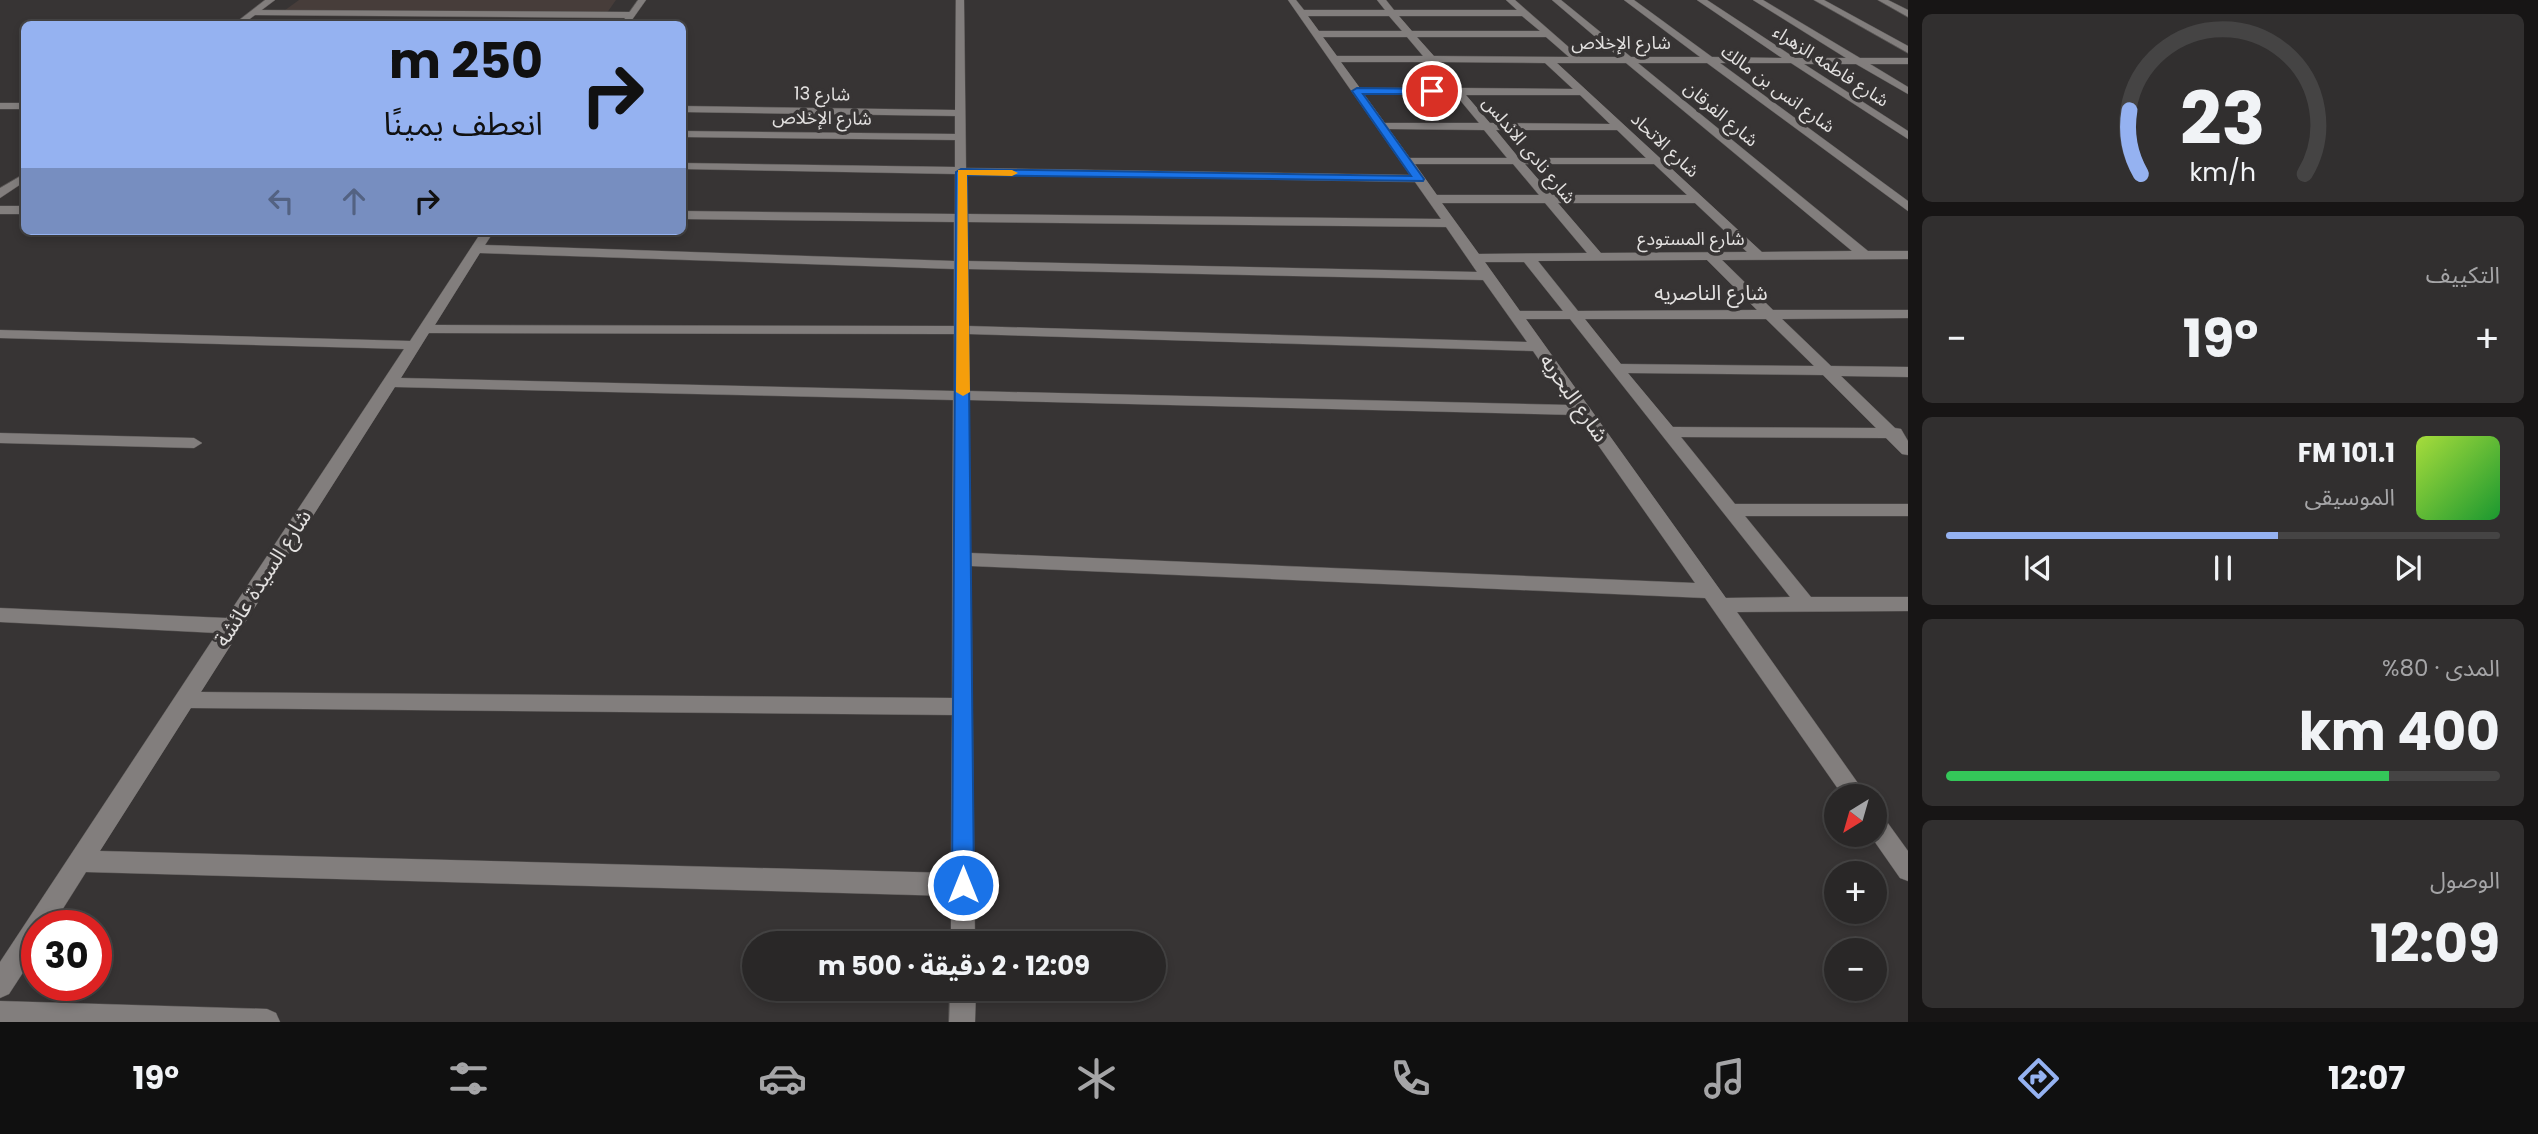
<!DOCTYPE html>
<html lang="ar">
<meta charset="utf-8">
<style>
body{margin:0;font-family:Poppins,"Noto Sans Arabic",sans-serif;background:#312f2f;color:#f1f3f6;direction:rtl;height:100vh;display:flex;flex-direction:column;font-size:26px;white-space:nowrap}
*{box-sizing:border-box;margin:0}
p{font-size:23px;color:#a5a5a7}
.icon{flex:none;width:38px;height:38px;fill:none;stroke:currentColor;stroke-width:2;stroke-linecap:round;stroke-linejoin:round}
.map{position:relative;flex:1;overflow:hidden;direction:ltr}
.drawer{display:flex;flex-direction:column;gap:14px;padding:14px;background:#171515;width:630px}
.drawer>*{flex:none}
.banner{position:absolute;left:21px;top:21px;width:665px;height:214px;border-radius:10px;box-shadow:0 4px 10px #0003,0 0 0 2px #454444;direction:rtl;background:#95b2f1;color:#111;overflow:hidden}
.needle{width:46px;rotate:217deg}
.buttons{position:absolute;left:1824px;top:784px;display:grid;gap:14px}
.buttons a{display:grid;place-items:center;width:63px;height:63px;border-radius:50%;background:#292727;box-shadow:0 4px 10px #0003,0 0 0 2px #454444;font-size:35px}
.speed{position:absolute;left:21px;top:910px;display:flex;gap:14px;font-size:35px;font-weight:700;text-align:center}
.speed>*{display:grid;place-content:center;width:91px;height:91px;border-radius:50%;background:#292727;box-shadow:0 4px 10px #0003,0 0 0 2px #454444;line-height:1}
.speed .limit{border:10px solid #d22;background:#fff;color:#111}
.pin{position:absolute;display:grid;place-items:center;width:60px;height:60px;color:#fff;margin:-30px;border:4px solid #fff;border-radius:50%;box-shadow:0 2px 7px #0007}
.me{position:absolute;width:77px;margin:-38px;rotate:0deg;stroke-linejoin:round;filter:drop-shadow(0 0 5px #0008)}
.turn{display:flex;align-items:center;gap:24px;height:147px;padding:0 28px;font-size:32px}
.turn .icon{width:91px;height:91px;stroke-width:2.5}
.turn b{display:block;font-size:49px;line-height:60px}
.lanes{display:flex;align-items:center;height:66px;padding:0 28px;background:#0003;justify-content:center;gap:35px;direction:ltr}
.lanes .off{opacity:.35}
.big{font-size:52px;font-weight:700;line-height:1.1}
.drawer .tile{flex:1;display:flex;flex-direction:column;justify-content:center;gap:10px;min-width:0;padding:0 24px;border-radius:10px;background:#312f2f}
.drawer .dial{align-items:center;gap:0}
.dial svg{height:182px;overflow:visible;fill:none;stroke:#454444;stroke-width:7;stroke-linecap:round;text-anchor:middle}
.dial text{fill:#f1f3f6;stroke:none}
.song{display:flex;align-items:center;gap:21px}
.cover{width:84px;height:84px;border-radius:10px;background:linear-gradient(135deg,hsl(80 70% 55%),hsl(130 70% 35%))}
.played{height:7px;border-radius:4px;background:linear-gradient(90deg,#95b2f1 60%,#454444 60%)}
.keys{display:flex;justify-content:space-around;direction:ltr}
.heat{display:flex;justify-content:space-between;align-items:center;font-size:38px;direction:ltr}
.charge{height:10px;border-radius:5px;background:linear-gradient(90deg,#34c759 80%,#454444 0)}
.trip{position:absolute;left:742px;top:931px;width:424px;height:70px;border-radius:35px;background:#292727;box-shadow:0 4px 10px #0003,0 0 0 2px #454444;font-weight:700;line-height:70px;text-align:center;direction:rtl}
.tabs{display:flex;height:112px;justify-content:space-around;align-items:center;background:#101010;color:#a5a5a7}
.tabs .icon{width:49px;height:49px}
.tabs .on{color:#95b2f1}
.tabs b{font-size:32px;color:#f1f3f6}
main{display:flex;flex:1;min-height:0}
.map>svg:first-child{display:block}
.built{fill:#473d3a}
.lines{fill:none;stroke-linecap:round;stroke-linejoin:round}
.lane-casing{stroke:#565352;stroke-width:1}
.street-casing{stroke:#565352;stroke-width:1}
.lane{fill:#827e7d;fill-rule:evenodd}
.street{fill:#827e7d;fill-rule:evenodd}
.route{fill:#1a73e8;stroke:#114b97;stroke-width:2}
.slow{fill:#f59e0b}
.labels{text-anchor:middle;stroke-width:7;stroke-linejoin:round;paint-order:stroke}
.far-street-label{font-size:18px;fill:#e3e1e0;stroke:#373434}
.street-label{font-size:21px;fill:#e3e1e0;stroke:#373434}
</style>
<main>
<section class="drawer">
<div class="tile dial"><svg viewBox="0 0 100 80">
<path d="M14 69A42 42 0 1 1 86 69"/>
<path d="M14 69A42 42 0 0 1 9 41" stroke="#95b2f1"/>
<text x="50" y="56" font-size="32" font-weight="700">23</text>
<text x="50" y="72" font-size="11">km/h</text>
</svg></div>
<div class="tile"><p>التكييف</p>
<div class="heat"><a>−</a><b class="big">19°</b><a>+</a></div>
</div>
<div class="tile">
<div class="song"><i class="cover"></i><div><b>101.1 FM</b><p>الموسيقى</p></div></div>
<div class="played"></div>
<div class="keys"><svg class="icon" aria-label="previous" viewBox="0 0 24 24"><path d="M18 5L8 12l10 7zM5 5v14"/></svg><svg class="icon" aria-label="pause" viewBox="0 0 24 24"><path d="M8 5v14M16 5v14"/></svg><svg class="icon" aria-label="next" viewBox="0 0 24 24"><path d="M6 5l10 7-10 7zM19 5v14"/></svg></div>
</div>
<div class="tile"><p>المدى · 80%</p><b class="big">400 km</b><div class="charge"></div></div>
<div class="tile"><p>الوصول</p><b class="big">12:09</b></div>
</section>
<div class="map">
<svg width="1908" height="1022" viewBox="0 0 1908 1022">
<rect width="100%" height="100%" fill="#373434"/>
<!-- built -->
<polygon class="built" points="299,0 616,0 604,17 281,13"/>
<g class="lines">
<!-- lane casing -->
<g class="lane-casing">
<g id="lane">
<polygon points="254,10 631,12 635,15 631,18 251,15"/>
<polygon points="197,21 239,21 243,24 193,24"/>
<rect x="0" y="103" width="24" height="6"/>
<rect x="0" y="206" width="24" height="8"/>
</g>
</g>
<!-- street casing -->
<g class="street-casing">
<g id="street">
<polygon points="265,0 275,0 243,24 234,24"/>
<polygon points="638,0 646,0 629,24 621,24"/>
<path d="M956 0H964L966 168 1410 175 1288 0H1296L1304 10H1385L1377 0H1386L1394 10H1517L1506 0H1515L1580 57H1619L1552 0H1561L1631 57H1700L1624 0H1634L1712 57 1782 58 1697 0H1707L1795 58H1846L1753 0H1763L1860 58H1908V64H1870L1908 87V94L1856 64H1804L1908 131V139L1791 63H1720L1908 201V211L1707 63H1638L1868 251H1908V259L1722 260 1773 310H1908V318L1782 319 1831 366 1908 367V377L1841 376 1895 428 1901 429 1908 441V455L1902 454 1886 438 1681 437 1735 504H1908V516H1745L1811 597H1908V611L1737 612 1867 796H1843L1705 598 971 566 975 943H951V896L86 872 52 926H37V951L9 994 0 998V962L217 633 0 622V608L226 618 404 349 0 338V330L410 341 482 231H494L485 245 954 261V222L682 219V211L955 214V174L682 169V163L955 167V140L682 137V131L955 134V116L682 112V106L955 110ZM1308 16H1389L1402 31H1319ZM1399 16H1522L1540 31H1412ZM1323 37H1407L1423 56H1337ZM1417 37H1546L1569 57 1434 56ZM1341 62H1428L1450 88H1360ZM1438 62 1545 63 1573 89 1461 88ZM1557 63H1626L1852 251 1762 252ZM1364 94H1455L1479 123H1385ZM1466 95H1580L1610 124 1490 123ZM1389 129 1484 130 1507 158H1410ZM1496 130H1617L1646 158H1519ZM1415 164H1513L1539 195H1437ZM1525 164H1654L1687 195H1552ZM966 174 1415 182 1441 219 967 214ZM1442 203H1545L1587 253 1479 254ZM1558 203H1695L1747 252 1601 253ZM967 222 1446 227 1477 272 967 261ZM480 253 954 269V326L435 325ZM1707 260 1757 310 1578 311 1538 261ZM1485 262H1524L1563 311H1520ZM967 269 1483 280 1527 342 968 326ZM1526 319H1570L1790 597 1726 598ZM1585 319H1766L1814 366 1621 364ZM429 333 954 334V391L401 378ZM968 334 1533 351 1570 405 969 391ZM1628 373 1823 375 1876 428 1673 427ZM395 387 953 400 952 698 201 692ZM969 400 1577 415 1695 583 971 553ZM191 708 952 715 951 873 100 851Z"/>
<polygon points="1814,0 1824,0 1908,46 1908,53"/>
<polygon points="1878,0 1888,0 1908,10 1908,17"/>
<polygon points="24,174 24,182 0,198 0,188"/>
<polygon points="0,433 194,438 202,443 194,448 0,443"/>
<polygon points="1874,812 1882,815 1908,851 1908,881 1900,878 1870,835 1874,835"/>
<polygon points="950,989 976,989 975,1022 949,1022"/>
<polygon points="0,1001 267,1009 276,1013 280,1022 0,1022"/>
</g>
</g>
<!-- lane -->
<use href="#lane" class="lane"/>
<!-- street -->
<use href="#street" class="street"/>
</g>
<!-- route -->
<polygon class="route" points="1357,88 1435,89 1432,94 1363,94 1424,179 1423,181 967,175 974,885 971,892 963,895 955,892 952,885 956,172 961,169 1411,176 1352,91"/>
<!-- slow -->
<polygon class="slow" points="958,170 1012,170 1018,173 1012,176 967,175 970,392 963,396 956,392"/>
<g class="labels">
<!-- far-street labels -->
<g class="far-street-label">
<text x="1621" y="49">شارع الإخلاص</text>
<text transform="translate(1831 66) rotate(33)" y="6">شارع فاطمه الزهراء</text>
<text transform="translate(1778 89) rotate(36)" y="6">شارع انس بن مالك</text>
<text transform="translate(822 94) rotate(1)" y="6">شارع 13</text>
<text transform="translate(1721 114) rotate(40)" y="6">شارع الفرقان</text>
<text transform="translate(822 118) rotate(1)" y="6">شارع الإخلاص</text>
<text transform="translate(1665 145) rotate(43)" y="6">شارع الاتحاد</text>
<text transform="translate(1529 150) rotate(50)" y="6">شارع نادى الاندلس</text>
<text x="1691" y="245">شارع المستودع</text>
</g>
<!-- street labels -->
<g class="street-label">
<text x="1711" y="300">شارع الناصريه</text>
<text transform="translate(1574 398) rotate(55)" y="7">شارع البحريه</text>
<text transform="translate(263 578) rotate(-57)" y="7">شارع السيدة عائشة</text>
</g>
</g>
</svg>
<div class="buttons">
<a><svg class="needle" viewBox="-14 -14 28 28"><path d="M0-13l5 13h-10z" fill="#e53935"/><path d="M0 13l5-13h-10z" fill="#a5a5a7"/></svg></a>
<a>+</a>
<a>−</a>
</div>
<div class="speed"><div class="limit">30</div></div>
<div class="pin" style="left:1432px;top:91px;background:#d93025"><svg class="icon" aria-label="arrive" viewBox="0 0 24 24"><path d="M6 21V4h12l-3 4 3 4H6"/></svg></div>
<svg class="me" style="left:963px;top:885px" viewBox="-20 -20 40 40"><circle r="17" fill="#1a73e8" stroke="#fff" stroke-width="3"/><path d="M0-11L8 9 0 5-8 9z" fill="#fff"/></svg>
<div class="trip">12:09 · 2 دقيقة · 500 m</div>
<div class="banner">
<div class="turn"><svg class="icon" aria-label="right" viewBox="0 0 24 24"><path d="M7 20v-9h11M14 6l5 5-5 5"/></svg><div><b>250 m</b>انعطف يمينًا</div></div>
<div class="lanes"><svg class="icon off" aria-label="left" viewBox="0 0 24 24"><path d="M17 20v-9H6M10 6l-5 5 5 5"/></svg><svg class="icon off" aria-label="ahead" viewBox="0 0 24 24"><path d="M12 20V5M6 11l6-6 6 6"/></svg><svg class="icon" aria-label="right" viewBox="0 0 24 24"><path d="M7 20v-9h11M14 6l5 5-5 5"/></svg></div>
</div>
</div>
</main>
<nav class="tabs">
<b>12:07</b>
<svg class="icon on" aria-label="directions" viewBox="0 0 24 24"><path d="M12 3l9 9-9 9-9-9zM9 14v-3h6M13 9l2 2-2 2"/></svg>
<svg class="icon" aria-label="music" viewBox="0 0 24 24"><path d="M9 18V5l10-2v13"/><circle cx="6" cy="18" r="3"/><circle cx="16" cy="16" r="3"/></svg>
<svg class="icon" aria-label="phone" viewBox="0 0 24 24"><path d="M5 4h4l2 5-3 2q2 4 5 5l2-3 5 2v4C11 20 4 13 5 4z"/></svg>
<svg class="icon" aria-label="climate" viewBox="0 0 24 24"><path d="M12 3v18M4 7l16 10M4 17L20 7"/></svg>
<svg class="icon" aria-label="car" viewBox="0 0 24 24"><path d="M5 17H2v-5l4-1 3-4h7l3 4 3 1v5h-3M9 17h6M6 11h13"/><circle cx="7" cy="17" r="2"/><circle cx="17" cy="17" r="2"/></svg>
<svg class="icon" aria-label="filters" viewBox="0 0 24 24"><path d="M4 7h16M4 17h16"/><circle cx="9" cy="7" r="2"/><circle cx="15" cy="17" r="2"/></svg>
<b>19°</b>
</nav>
